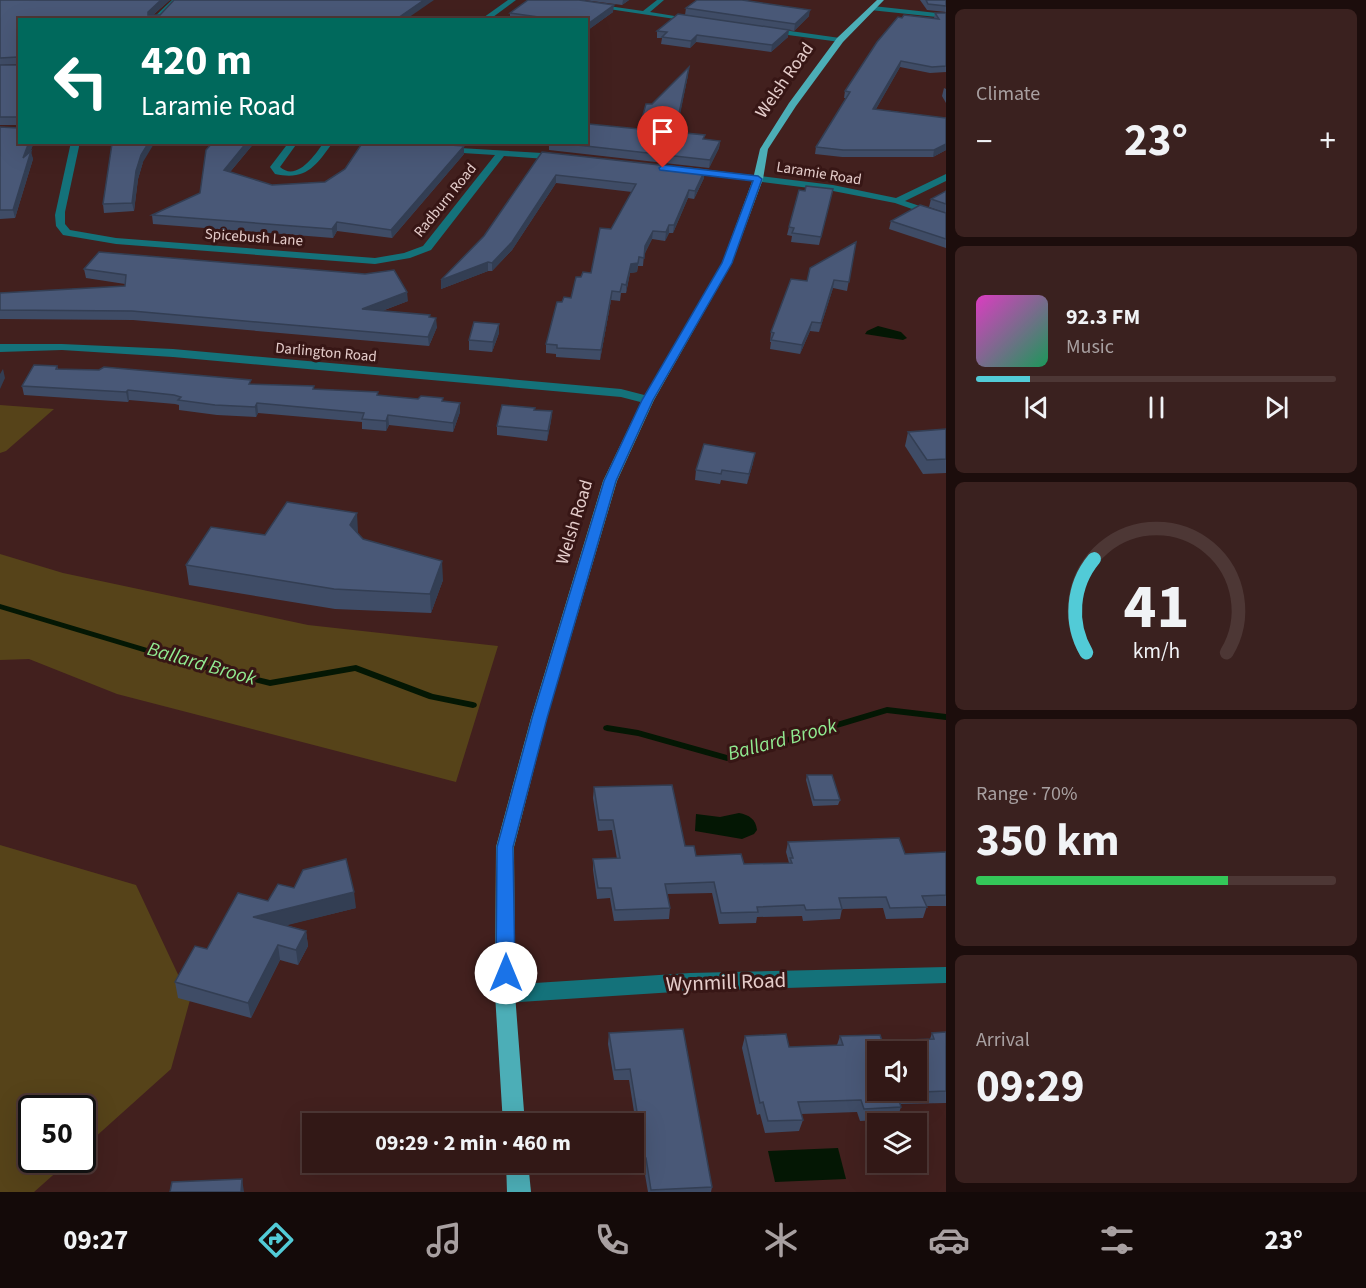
<!DOCTYPE html>
<meta charset="utf-8">
<style>
body{margin:0;font-family:"Source Sans 3",sans-serif;background:#3a211f;color:#f1f3f6;height:100vh;display:flex;flex-direction:column;font-size:22px;white-space:nowrap}
*{box-sizing:border-box;margin:0}
p{font-size:20px;color:#a8a0a1}
.icon{flex:none;width:33px;height:33px;fill:none;stroke:currentColor;stroke-width:2;stroke-linecap:round;stroke-linejoin:round}
.map{position:relative;flex:1;overflow:hidden}
.panel{display:flex;flex-direction:column;gap:9px;padding:9px;background:#1c0d0c;width:420px}
.panel>*{flex:none}
.banner{position:absolute;left:18px;top:18px;width:570px;height:126px;border-radius:0px;box-shadow:0 6px 24px #0002,0 0 0 2px #4d3735;background:#00695c;color:#fff;overflow:hidden}
.controls{position:absolute;left:867px;top:1041px;display:grid;gap:12px}
.controls a{display:grid;place-items:center;width:60px;height:60px;border-radius:0px;background:#321816;box-shadow:0 6px 24px #0002,0 0 0 2px #4d3735;font-size:30px}
.speed{position:absolute;left:18px;top:1095px;display:flex;gap:12px;font-size:30px;font-weight:700;text-align:center}
.speed>*{display:grid;place-content:center;width:78px;height:78px;border-radius:50%;background:#321816;box-shadow:0 6px 24px #0002,0 0 0 2px #4d3735;line-height:1}
.speed .limit{border:3px solid #111;border-radius:9px;background:#fff;color:#111}
.pin{position:absolute;display:grid;place-items:center;width:51px;height:51px;color:#fff;margin:-62px -26px;border-radius:50% 50% 50% 0;rotate:-45deg;box-shadow:0 0 6px #0007}
.pin .icon{rotate:45deg}
.me{position:absolute;width:66px;margin:-33px;rotate:0deg;stroke-linejoin:round;filter:drop-shadow(0 0 4px #0008)}
.turn{display:flex;align-items:center;gap:21px;height:126px;padding:0 24px;font-size:27px}
.turn .icon{width:78px;height:78px;stroke-width:2.5}
.turn b{display:block;font-size:42px;line-height:51px}
.big{font-size:45px;font-weight:700;line-height:1.1}
.panel .widget{flex:1;display:flex;flex-direction:column;justify-content:center;gap:9px;min-width:0;padding:0 21px;border-radius:9px;background:#3a211f}
.panel .dial{align-items:center;gap:0}
.dial svg{height:156px;overflow:visible;fill:none;stroke:#4d3735;stroke-width:7;stroke-linecap:round;text-anchor:middle}
.dial text{fill:#f1f3f6;stroke:none}
.song{display:flex;align-items:center;gap:18px}
.cover{width:72px;height:72px;border-radius:9px;background:linear-gradient(135deg,hsl(310 70% 55%),hsl(150 70% 35%))}
.played{height:6px;border-radius:3px;background:linear-gradient(90deg,#52cbd7 15%,#4d3735 15%)}
.keys{display:flex;justify-content:space-around;direction:ltr}
.heat{display:flex;justify-content:space-between;align-items:center;font-size:33px;direction:ltr}
.charge{height:9px;border-radius:4px;background:linear-gradient(90deg,#34c759 70%,#4d3735 0)}
.trip{position:absolute;left:302px;top:1113px;width:342px;height:60px;border-radius:0px;background:#321816;box-shadow:0 6px 24px #0002,0 0 0 2px #4d3735;font-weight:700;line-height:60px;text-align:center}
.tabs{display:flex;height:96px;justify-content:space-around;align-items:center;background:#140a09;color:#a8a0a1}
.tabs .icon{width:42px;height:42px}
.tabs .on{color:#52cbd7}
.tabs b{font-size:27px;color:#f1f3f6}
main{display:flex;flex:1;min-height:0}
.map>svg:first-child{display:block}
.green{fill:#564319}
.water{fill:#041704}
.lines{fill:none;stroke-linecap:round;stroke-linejoin:round}
.stream{fill:#041704;fill-rule:evenodd}
.minor{fill:#14727a;fill-rule:evenodd}
.major{fill:#4caeb7;fill-rule:evenodd}
.wall{fill:#3f4c66}
.shaded-wall{fill:#333e53}
.building{fill:#495877;stroke:#333e53;stroke-width:1.5;fill-rule:evenodd}
.route{fill:#1a73e8;stroke:#114b97;stroke-width:1.5}
.labels{text-anchor:middle;stroke-width:6;stroke-linejoin:round;paint-order:stroke}
.far-street-label{font-size:15px;fill:#e5cdcb;stroke:#371615}
.street-label{font-size:18px;fill:#e5cdcb;stroke:#371615}
.water-label{font-size:20px;font-style:italic;fill:#91eb91;stroke:#371615}
.near-street-label{font-size:21px;fill:#e5cdcb;stroke:#371615}
</style>
<main>
<div class="map">
<svg width="946" height="1192" viewBox="0 0 946 1192">
<rect width="100%" height="100%" fill="#42201e"/>
<!-- green -->
<g class="green">
<polygon points="0,405 54,409 6,451 0,453"/>
<polygon points="0,554 63,573 308,625 498,646 456,782 117,694 29,659 0,660"/>
<polygon points="0,845 136,885 190,1000 171,1069 83,1148 82,1108 32,1108 32,1160 70,1160 34,1192 0,1192"/>
</g>
<!-- water -->
<g class="water">
<polygon points="878,326 901,332 907,338 903,340 865,334 867,331"/>
<path d="M739 813C749 815 756 819 757 830L754 834 742 839 695 831 696 814 720 817Z"/>
<polygon points="838,1148 846,1179 775,1182 768,1151"/>
</g>
<g class="lines">
<!-- stream -->
<g class="stream">
<polygon points="0,604 194,662 270,680 356,665 433,694 473,702 476,703 477,705 476,707 473,708 429,699 355,671 270,686 190,666 0,609"/>
<polygon points="887,707 946,714 946,720 887,713 727,761 638,736 607,731 604,730 603,728 604,726 607,725 638,730 727,755"/>
</g>
<!-- minor -->
<g class="minor">
<polygon points="172,0 179,0 159,20 151,20"/>
<polygon points="508,0 516,0 489,20 480,20"/>
<polygon points="549,0 567,0 643,11 657,0 664,0 650,12 699,20 695,22"/>
<polygon points="873,6 946,14 946,18 870,10"/>
<polygon points="769,28 840,38 844,40 840,42 766,32"/>
<polygon points="71,142 80,142 65,212 65,224 70,230 116,238 375,258 404,253 423,246 495,155 446,152 442,149 443,147 560,154 565,157 560,160 504,156 431,250 410,258 375,264 116,244 63,235 56,226 55,215"/>
<path d="M289 142H298L280 167C297 182 315 155 324 142H333C316 166 306 181 275 174L270 167Z"/>
<polygon points="685,167 833,185 896,198 946,174 946,181 905,201 946,215 946,221 895,203 833,191 682,172 682,168"/>
<polygon points="0,344 62,344 173,349 621,389 652,397 654,400 648,404 621,397 173,357 62,350 0,352"/>
<polygon points="946,967 946,983 690,991 505,1003 498,1000 495,994 498,988 505,985 690,973"/>
</g>
<!-- major -->
<g class="major">
<polygon points="877,0 884,0 843,42 796,106 768,149 763,179 732,263 654,400 617,481 547,718 514,847 515,994 525,1124 503,1124 495,994 496,847 531,718 603,481 642,400 722,263 753,179 760,149 789,103 837,38"/>
<polygon points="506,1162 528,1162 531,1192 507,1192"/>
</g>
</g>
<!-- wall -->
<g class="wall">
<polygon points="0,0 170,0 153,15 20,20 20,142 34,142 30,152 33,159 15,218 0,219 0,127 18,128 19,125 0,125 0,65 19,65 19,64 0,65"/>
<polygon points="584,0 629,0 622,5"/>
<polygon points="920,0 946,0 946,12 927,10"/>
<polygon points="686,8 809,16 794,31 685,15"/>
<polygon points="613,12 588,30 586,30 586,20 510,20 510,13"/>
<polygon points="935,13 946,13 946,72 930,73 900,67 876,109 946,118 946,150 933,157 842,157 815,154 816,147 846,98 844,98 845,91 934,18"/>
<polygon points="657,31 788,37 771,52 696,42 690,48 661,44 662,38 657,38"/>
<polygon points="688,75 676,132 704,139 720,141 719,148 709,168 549,150 549,142 589,124 639,129 652,104"/>
<polygon points="944,88 946,89 946,103 942,96"/>
<polygon points="213,142 255,142 230,172 272,185 325,182 464,154 392,238 337,231 333,238 153,224 152,215 200,193"/>
<polygon points="428,142 474,142 473,145"/>
<polygon points="542,152 704,178 694,199 688,198 673,233 669,233 665,241 652,239 644,255 643,266 638,266 637,272 630,273 626,293 621,293 620,301 611,300 600,360 556,357 556,354 546,353 546,344 562,302 571,298 581,277 591,273 611,229 632,192 556,183 512,250 492,271 488,271 441,289 441,280 484,236"/>
<polygon points="143,162 138,179 134,211 104,213 103,204"/>
<polygon points="833,189 819,245 791,242 792,236 787,235 789,227 805,191"/>
<polygon points="946,191 946,213 929,207 931,199"/>
<polygon points="946,213 946,248 889,229 891,221"/>
<polygon points="856,242 847,291 833,288 819,332 810,331 800,354 770,349 771,342 770,342 771,332 807,281"/>
<polygon points="84,269 408,301 382,311 430,315 430,318 437,327 429,346 133,320 0,319 0,293 125,286 125,284 86,278"/>
<polygon points="499,333 492,352 469,350 469,340"/>
<polygon points="57,366 58,369 251,384 314,386 314,389 378,392 378,395 418,399 443,398 443,401 460,403 460,412 453,432 389,425 386,431 362,429 362,422 258,413 256,417 217,415 179,410 179,405 175,404 129,400 128,402 24,395 22,386"/>
<polygon points="535,410 552,411 551,421 547,441 497,435 497,426"/>
<polygon points="946,429 946,473 923,474 905,446 908,432"/>
<polygon points="753,463 747,484 721,480 720,484 695,480 696,470"/>
<polygon points="358,532 357,533 363,539 443,580 431,613 335,609 189,585 186,565 265,535"/>
<polygon points="807,775 840,800 838,805 813,806 806,780"/>
<polygon points="594,787 685,846 696,856 744,864 789,863 786,852 788,842 905,854 946,852 946,906 927,906 923,918 886,919 883,908 842,909 840,919 803,921 802,916 757,917 756,923 719,924 712,893 667,894 670,908 669,919 614,921 610,898 597,899 593,870 593,859 617,859 612,830 598,831 593,798"/>
<polygon points="268,901 356,908 286,925 306,931 308,946 298,965 280,960 251,1018 178,998 175,982 207,949"/>
<polygon points="946,1032 946,1103 900,1104 901,1107 897,1119 860,1121 857,1112 801,1114 803,1120 799,1131 765,1133 760,1114 757,1115 742,1048 745,1036 789,1047 837,1045 840,1036 882,1041 930,1039 932,1033"/>
<polygon points="609,1033 712,1187 711,1192 648,1192 644,1169 636,1169 633,1148 633,1124 631,1124 632,1118 635,1118 629,1080 614,1080 608,1044"/>
</g>
<!-- shaded-wall -->
<g class="shaded-wall">
<polygon points="161,0 170,0 149,18 148,12"/>
<polygon points="424,0 434,0 405,20 395,20"/>
<polygon points="623,0 629,0 622,5"/>
<polygon points="614,5 613,12 588,30 589,23"/>
<polygon points="810,10 809,16 794,31 795,24"/>
<polygon points="789,30 788,37 771,52 772,45"/>
<polygon points="697,35 696,42 690,48 691,41"/>
<polygon points="901,61 900,67 872,116 873,109"/>
<polygon points="689,67 688,75 675,140 675,132"/>
<polygon points="720,141 719,148 709,168 710,160"/>
<polygon points="29,142 34,142 25,166 23,158"/>
<polygon points="149,142 155,142 143,162 138,179 134,211 132,203 136,171 141,155"/>
<polygon points="247,142 255,142 225,178 224,170"/>
<polygon points="946,144 946,150 933,157 934,150"/>
<polygon points="464,146 464,154 392,238 391,230"/>
<polygon points="31,151 33,159 15,218 13,210"/>
<polygon points="705,170 704,178 694,199 695,191"/>
<polygon points="556,175 556,183 512,250 492,271 492,263"/>
<polygon points="689,190 688,198 673,233 674,225"/>
<polygon points="337,222 337,231 333,238 332,229"/>
<polygon points="669,225 669,233 665,241 666,232"/>
<polygon points="653,231 652,239 644,255 643,266 645,246"/>
<polygon points="639,257 637,272 630,273 626,293 626,285 631,264"/>
<polygon points="488,262 488,271 441,289 441,280"/>
<polygon points="834,280 833,288 819,332 821,323"/>
<polygon points="612,291 611,300 600,360 601,350"/>
<polygon points="407,292 408,301 363,318 362,309"/>
<polygon points="436,318 437,327 429,346 428,337"/>
<polygon points="812,322 810,331 800,354 802,345"/>
<polygon points="499,324 499,333 492,352 493,342"/>
<polygon points="3,369 5,378 0,389 0,374"/>
<polygon points="128,390 129,400 128,402 126,392"/>
<polygon points="257,403 258,413 256,417 255,407"/>
<polygon points="460,403 460,412 453,432 453,423"/>
<polygon points="552,411 551,421 547,441 548,431"/>
<polygon points="388,415 389,425 386,431 386,421"/>
<polygon points="755,453 753,463 747,484 749,474"/>
<polygon points="357,513 358,532 351,545 350,525"/>
<polygon points="442,561 443,580 431,613 430,594"/>
<polygon points="354,892 356,908 256,933 253,917"/>
<polygon points="306,931 308,946 298,965 296,950"/>
<polygon points="278,945 280,960 251,1018 248,1003"/>
<polygon points="242,1179 244,1192 241,1192"/>
</g>
<!-- building -->
<g class="building">
<polygon points="0,0 161,0 148,12 148,15 160,15 174,0 424,0 395,20 20,20 20,58 18,57 0,58"/>
<polygon points="528,0 579,0 614,5 589,23 586,23 586,20 560,20 510,13"/>
<polygon points="697,0 742,0 810,10 795,24 686,8"/>
<polygon points="926,0 946,0 946,6 928,4"/>
<polygon points="935,13 946,13 946,66 932,67 901,61 873,109 946,118 946,144 934,150 843,150 816,147 850,92 845,91 877,42 898,17 902,18 904,15 939,19"/>
<polygon points="678,14 789,30 772,45 697,35 691,41 662,37 667,32 657,31"/>
<polygon points="20,63 20,118 18,117 0,117 0,65 19,65"/>
<polygon points="689,67 675,132 705,135 703,139 720,141 710,160 550,142 586,142 586,122 589,124 639,129 646,104 652,104"/>
<polygon points="20,124 20,142 29,142 23,158 31,151 13,210 0,210 0,127 18,128"/>
<polygon points="113,142 149,142 141,155 136,171 132,203 103,204 112,144"/>
<polygon points="213,142 247,142 224,170 272,185 325,182 345,169 363,142 407,142 464,146 391,230 337,222 332,229 152,215 200,193 206,150"/>
<polygon points="542,152 705,170 695,191 689,190 674,225 669,225 666,232 653,231 645,246 644,258 639,257 638,263 631,264 626,285 622,284 620,292 612,291 601,350 557,348 557,345 546,344 557,302 562,302 564,297 571,298 576,277 581,277 583,272 591,273 600,228 611,229 636,184 556,175 512,242 492,263 488,262 441,280 484,236"/>
<polygon points="806,186 833,189 821,237 792,233 794,228 789,227 799,190 805,191"/>
<polygon points="946,191 946,204 931,199"/>
<polygon points="920,205 946,213 946,239 891,221"/>
<polygon points="856,242 849,282 834,280 821,323 812,322 802,345 771,340 774,333 771,332 791,279 807,281 810,268"/>
<polygon points="99,252 365,274 394,270 407,292 362,309 430,315 429,317 436,318 428,337 132,311 0,310 0,293 125,286 126,275 84,269"/>
<polygon points="474,322 499,324 493,342 469,340"/>
<polygon points="34,365 57,366 56,369 99,370 104,367 251,380 249,384 314,386 313,389 378,392 377,395 418,399 421,396 443,398 442,401 460,403 453,423 388,415 386,421 362,419 364,413 257,403 255,407 215,405 178,400 181,397 174,395 128,390 126,392 22,386"/>
<polygon points="502,405 535,408 534,410 552,411 548,431 497,426"/>
<polygon points="946,429 946,459 927,460 908,432"/>
<polygon points="704,444 755,453 749,474 722,470 721,474 696,470"/>
<polygon points="287,502 357,513 350,525 363,539 442,561 430,594 334,589 186,565 211,527 265,535"/>
<polygon points="807,775 832,775 840,800 814,800"/>
<polygon points="672,785 685,846 694,846 696,856 741,854 744,864 792,863 790,858 793,858 788,842 899,838 905,854 946,852 946,895 922,896 927,907 890,908 886,897 839,898 842,909 806,910 804,905 757,907 758,912 721,913 714,882 665,884 670,908 615,910 611,888 598,888 593,859 620,858 613,820 599,820 594,787"/>
<polygon points="346,859 354,892 253,917 306,931 296,950 278,945 248,1003 175,982 195,946 207,949 238,893 268,901 278,884 294,888 303,870"/>
<polygon points="683,1029 712,1187 651,1190 646,1158 638,1159 632,1118 638,1118 630,1069 615,1070 609,1033"/>
<path d="M946 1032V1091L897 1093 901 1107 864 1109 861 1100 798 1102 803 1120 768 1121 763 1102 760 1103 745 1036 786 1034 789 1047 843 1045 840 1036 880 1035 882 1041 934 1039 932 1033ZM878 1052H916V1090H878Z"/>
<polygon points="242,1179 241,1192 170,1192 172,1182"/>
</g>
<!-- route -->
<polygon class="route" points="663,165 758,176 762,179 732,263 653,400 616,481 547,718 513,847 515,973 512,978 506,981 499,978 496,973 497,847 532,718 604,481 642,400 722,263 753,181 660,170 659,168"/>
<g class="labels">
<!-- far-street labels -->
<g class="far-street-label">
<text transform="translate(819 173) rotate(9)" y="5">Laramie Road</text>
<text transform="translate(445 200) rotate(-51)" y="5">Radburn Road</text>
<text transform="translate(254 237) rotate(4)" y="5">Spicebush Lane</text>
<text transform="translate(326 352) rotate(5)" y="5">Darlington Road</text>
</g>
<!-- street labels -->
<g class="street-label">
<text transform="translate(784 80) rotate(-55)" y="6">Welsh Road</text>
<text transform="translate(574 522) rotate(-73)" y="6">Welsh Road</text>
</g>
<!-- water labels -->
<g class="water-label">
<text transform="translate(202 663) rotate(16)" y="7">Ballard Brook</text>
<text transform="translate(782 739) rotate(-15)" y="7">Ballard Brook</text>
</g>
<!-- near-street labels -->
<g class="near-street-label">
<text transform="translate(726 982) rotate(-2)" y="7">Wynmill Road</text>
</g>
</g>
</svg>
<div class="controls">
<a><svg class="icon" aria-label="sound" viewBox="0 0 24 24"><path d="M4 9h4l5-4v14l-5-4H4zM17 9q2 3 0 6"/></svg></a>
<a><svg class="icon" aria-label="layers" viewBox="0 0 24 24"><path d="M12 4l9 5-9 5-9-5zM3 14l9 5 9-5"/></svg></a>
</div>
<div class="speed"><div class="limit">50</div></div>
<div class="pin" style="left:663px;top:168px;background:#d93025"><svg class="icon" aria-label="arrive" viewBox="0 0 24 24"><path d="M6 21V4h12l-3 4 3 4H6"/></svg></div>
<svg class="me" style="left:506px;top:973px" viewBox="-20 -20 40 40"><circle r="19" fill="#fff"/><path d="M0-13L10 11 0 6-10 11z" fill="#1a73e8"/></svg>
<div class="trip">09:29 · 2 min · 460 m</div>
<div class="banner">
<div class="turn"><svg class="icon" aria-label="left" viewBox="0 0 24 24"><path d="M17 20v-9H6M10 6l-5 5 5 5"/></svg><div><b>420 m</b>Laramie Road</div></div>
</div>
</div>
<section class="panel">
<div class="widget"><p>Climate</p>
<div class="heat"><a>−</a><b class="big">23°</b><a>+</a></div>
</div>
<div class="widget">
<div class="song"><i class="cover"></i><div><b>92.3 FM</b><p>Music</p></div></div>
<div class="played"></div>
<div class="keys"><svg class="icon" aria-label="previous" viewBox="0 0 24 24"><path d="M18 5L8 12l10 7zM5 5v14"/></svg><svg class="icon" aria-label="pause" viewBox="0 0 24 24"><path d="M8 5v14M16 5v14"/></svg><svg class="icon" aria-label="next" viewBox="0 0 24 24"><path d="M6 5l10 7-10 7zM19 5v14"/></svg></div>
</div>
<div class="widget dial"><svg viewBox="0 0 100 80">
<path d="M14 69A42 42 0 1 1 86 69"/>
<path d="M14 69A42 42 0 0 1 18 21" stroke="#52cbd7"/>
<text x="50" y="56" font-size="32" font-weight="700">41</text>
<text x="50" y="72" font-size="11">km/h</text>
</svg></div>
<div class="widget"><p>Range · 70%</p><b class="big">350 km</b><div class="charge"></div></div>
<div class="widget"><p>Arrival</p><b class="big">09:29</b></div>
</section>
</main>
<nav class="tabs">
<b>09:27</b>
<svg class="icon on" aria-label="directions" viewBox="0 0 24 24"><path d="M12 3l9 9-9 9-9-9zM9 14v-3h6M13 9l2 2-2 2"/></svg>
<svg class="icon" aria-label="music" viewBox="0 0 24 24"><path d="M9 18V5l10-2v13"/><circle cx="6" cy="18" r="3"/><circle cx="16" cy="16" r="3"/></svg>
<svg class="icon" aria-label="phone" viewBox="0 0 24 24"><path d="M5 4h4l2 5-3 2q2 4 5 5l2-3 5 2v4C11 20 4 13 5 4z"/></svg>
<svg class="icon" aria-label="climate" viewBox="0 0 24 24"><path d="M12 3v18M4 7l16 10M4 17L20 7"/></svg>
<svg class="icon" aria-label="car" viewBox="0 0 24 24"><path d="M5 17H2v-5l4-1 3-4h7l3 4 3 1v5h-3M9 17h6M6 11h13"/><circle cx="7" cy="17" r="2"/><circle cx="17" cy="17" r="2"/></svg>
<svg class="icon" aria-label="filters" viewBox="0 0 24 24"><path d="M4 7h16M4 17h16"/><circle cx="9" cy="7" r="2"/><circle cx="15" cy="17" r="2"/></svg>
<b>23°</b>
</nav>
